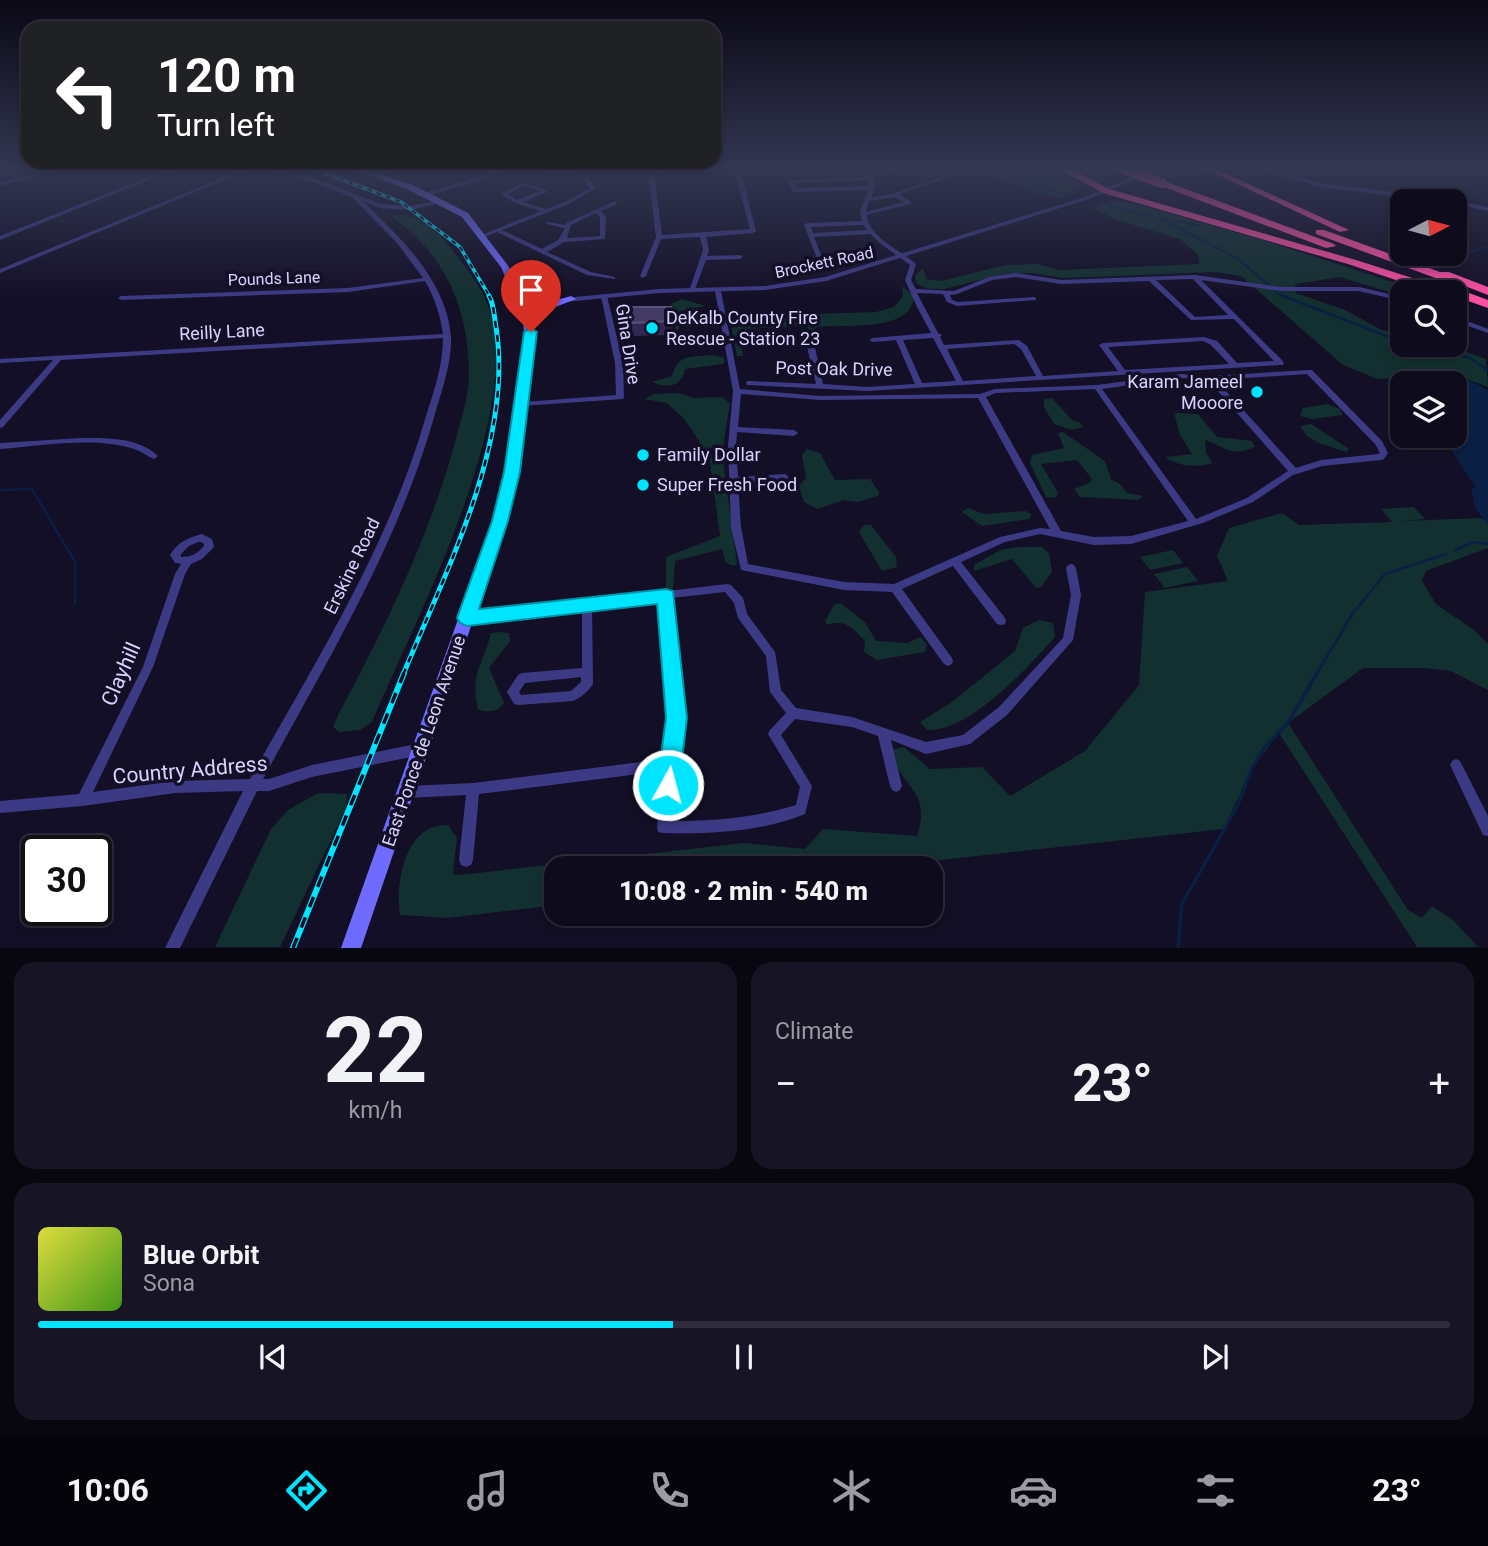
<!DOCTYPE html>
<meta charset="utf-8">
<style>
body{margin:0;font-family:Roboto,sans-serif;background:#171425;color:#f1f3f6;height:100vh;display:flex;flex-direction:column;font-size:26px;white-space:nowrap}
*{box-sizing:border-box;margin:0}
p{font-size:23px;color:#9b9ba3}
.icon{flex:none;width:38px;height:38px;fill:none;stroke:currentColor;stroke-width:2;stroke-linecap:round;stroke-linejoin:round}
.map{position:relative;height:948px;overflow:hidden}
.panel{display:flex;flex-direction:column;gap:14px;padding:14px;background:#08060f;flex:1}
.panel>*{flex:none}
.top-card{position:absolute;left:21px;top:21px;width:700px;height:147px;border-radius:21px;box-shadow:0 4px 10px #0003,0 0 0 2px #2e2b3b;background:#202124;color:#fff;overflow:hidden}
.needle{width:46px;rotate:84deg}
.tools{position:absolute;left:1390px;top:189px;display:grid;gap:14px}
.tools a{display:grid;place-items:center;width:77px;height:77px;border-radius:14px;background:#0e0b1c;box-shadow:0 4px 10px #0003,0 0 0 2px #2e2b3b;font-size:35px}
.speed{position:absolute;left:21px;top:835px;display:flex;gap:14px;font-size:35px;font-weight:700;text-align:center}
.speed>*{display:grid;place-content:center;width:91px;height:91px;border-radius:50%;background:#0e0b1c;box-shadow:0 4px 10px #0003,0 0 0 2px #2e2b3b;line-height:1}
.speed .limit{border:4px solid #111;border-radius:10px;background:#fff;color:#111}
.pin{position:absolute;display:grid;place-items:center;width:60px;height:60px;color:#fff;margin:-72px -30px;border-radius:50% 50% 50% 0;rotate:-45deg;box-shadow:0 0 7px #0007}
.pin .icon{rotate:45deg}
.me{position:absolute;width:77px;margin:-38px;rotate:7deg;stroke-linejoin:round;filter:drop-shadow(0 0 5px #0008)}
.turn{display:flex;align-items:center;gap:24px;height:147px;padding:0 21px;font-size:32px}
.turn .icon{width:91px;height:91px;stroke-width:2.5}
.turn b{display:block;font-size:49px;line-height:60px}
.big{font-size:52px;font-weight:800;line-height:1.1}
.panel .widget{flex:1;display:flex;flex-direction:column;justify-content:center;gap:10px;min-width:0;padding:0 24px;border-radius:21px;background:#171425}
.panel .dial{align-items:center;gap:0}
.dial b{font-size:91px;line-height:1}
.song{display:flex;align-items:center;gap:21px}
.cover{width:84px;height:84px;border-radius:10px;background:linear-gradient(135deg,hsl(60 70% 55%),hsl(100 70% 35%))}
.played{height:7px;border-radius:4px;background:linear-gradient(90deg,#00e5ff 45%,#2e2b3b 45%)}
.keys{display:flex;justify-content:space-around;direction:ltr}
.heat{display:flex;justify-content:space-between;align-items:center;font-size:38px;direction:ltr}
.panel .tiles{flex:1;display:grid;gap:14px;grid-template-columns:1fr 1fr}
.widget:last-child{grid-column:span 2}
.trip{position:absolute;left:544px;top:856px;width:399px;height:70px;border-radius:21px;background:#0e0b1c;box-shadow:0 4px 10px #0003,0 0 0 2px #2e2b3b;font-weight:800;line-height:70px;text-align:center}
.tab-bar{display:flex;height:112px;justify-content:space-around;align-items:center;background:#06040b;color:#9b9ba3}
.tab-bar .icon{width:49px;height:49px}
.tab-bar .on{color:#00e5ff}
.tab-bar b{font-size:32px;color:#f1f3f6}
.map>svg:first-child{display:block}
.green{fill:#12302f}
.water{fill:#0a1f44}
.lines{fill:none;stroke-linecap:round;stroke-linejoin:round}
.stream-far2{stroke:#0a1f44;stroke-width:2}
.stream-far1{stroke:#0a1f44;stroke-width:2.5}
.stream{stroke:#0a1f44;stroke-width:3.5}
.minor{fill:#3d3a85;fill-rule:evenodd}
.tertiary{fill:#3d3a85;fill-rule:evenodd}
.secondary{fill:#6f6bff;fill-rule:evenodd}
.motorway{fill:#ff4fa3;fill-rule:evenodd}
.rail-far2-casing{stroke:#00e5ff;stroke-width:3.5}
.rail-far1-casing{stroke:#00e5ff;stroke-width:5}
.rail-casing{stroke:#00e5ff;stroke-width:6}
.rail-far2{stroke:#130f26;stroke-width:2;stroke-dasharray:5;stroke-linecap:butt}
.rail-far1{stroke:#130f26;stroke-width:2.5;stroke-dasharray:7;stroke-linecap:butt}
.rail{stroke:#130f26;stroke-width:3.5;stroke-dasharray:11;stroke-linecap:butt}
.motorway-bridge{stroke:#ff4fa3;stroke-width:10}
.wall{fill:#312854}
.building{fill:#433a66;stroke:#5a527e;stroke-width:2}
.route{fill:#00e5ff;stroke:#0095a6;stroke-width:2}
.poi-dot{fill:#00e5ff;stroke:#130f26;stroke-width:2.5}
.labels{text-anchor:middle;stroke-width:7;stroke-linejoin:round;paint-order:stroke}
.far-street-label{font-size:16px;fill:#d9d4ff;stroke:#130f26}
.poi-label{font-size:18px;fill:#d9d4ff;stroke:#130f26;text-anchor:start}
.street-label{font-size:18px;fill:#d9d4ff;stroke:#130f26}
.near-street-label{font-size:21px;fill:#d9d4ff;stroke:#130f26}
</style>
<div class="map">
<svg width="1488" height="948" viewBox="0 0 1488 948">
<rect width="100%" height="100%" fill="#130f26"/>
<!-- green -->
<g class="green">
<polygon points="963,168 1049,168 1085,187 1060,199"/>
<polygon points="1111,201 1129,202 1266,241 1423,292 1402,292 1402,296 1340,277 1295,284 1296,293 1345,310 1382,330 1402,334 1402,345 1447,345 1486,359 1488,387 1461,377 1377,379 1343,365 1241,276 1215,272 1065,278 1031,273 1004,274 944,289 929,289 917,284 915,276 923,268 927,279 941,281 1005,265 1037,264 1060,270 1199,264 1198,255 1180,239 1114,219 1093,208"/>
<path d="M394 215C423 214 440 234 457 256 468 270 482 288 488 305 526 414 415 619 372 722L360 730 339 732 333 727 339 713C385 628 428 539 454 446 460 423 469 397 469 373 468 310 447 256 393 218Z"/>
<path d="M902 286 914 296C913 333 842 324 817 327L812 332 805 326 745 329 740 336 743 356H737L728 309H733L736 315 744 316 876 312 894 307 903 296Z"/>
<polygon points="682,299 706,306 683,311 684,322 676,332 671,304"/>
<path d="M712 355 723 357 725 361 723 364 685 369C682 387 667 389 652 382L672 376C680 353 688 358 712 355Z"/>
<polygon points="679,393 694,398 723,397 730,404 722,453 737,564 734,566 726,563 722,549 675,561 673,588 666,589 666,557 720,536 709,456 685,420 667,403 644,399 654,394"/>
<polygon points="1052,398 1072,420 1079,422 1083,427 1072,430 1054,424 1044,407 1044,399"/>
<polygon points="1327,404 1340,409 1343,415 1312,419 1300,416 1303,408"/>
<path d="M1174 413 1198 414 1217 437 1252 441 1255 447C1230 457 1228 448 1205 440L1206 452 1212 463C1200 468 1174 466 1165 457L1192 454 1180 435Z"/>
<polygon points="1311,424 1349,449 1346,452 1319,443 1307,436 1300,426"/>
<polygon points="1063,432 1105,461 1111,479 1120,484 1127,493 1143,496 1138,500 1080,497 1074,489 1089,483 1092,479 1077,460 1041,464 1058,493 1056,498 1046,497 1030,463 1032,455 1064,448 1058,433"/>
<polygon points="807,449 820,453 835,480 870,479 879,492 878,496 858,502 844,500 817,509 804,502 799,486 806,478 802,455"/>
<path d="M1414 507 1425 519 1400 521 1482 518 1488 524V548L1426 571 1422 581 1436 604 1474 630 1488 644V690L1451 671 1425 668H1363L1288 723 1408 910 1422 918 1432 906 1453 920 1478 947H1417L1279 733 1252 768 1224 829 867 868H556V905L448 918 400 915C395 883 405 823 448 825L457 838 453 874 460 875 743 843 805 849 823 829 917 836C933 789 898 787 891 750L904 747 930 769 982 767 1010 796 1085 751 1139 685 1145 592 1228 581 1217 556 1229 528 1282 513 1299 525 1392 522 1381 509Z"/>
<polygon points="968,508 984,514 1025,511 1032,514 1029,519 982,526 962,512"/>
<polygon points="864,525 871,525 896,557 897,567 882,571 859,532"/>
<polygon points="1018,547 1042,547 1049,553 1052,572 1041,587 1036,588 1012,559 974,571 974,565 1000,550"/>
<polygon points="1173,550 1183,563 1150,570 1140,557"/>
<polygon points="1187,567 1198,581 1165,588 1154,574"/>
<path d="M840 603 865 622 876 641 907 643 920 637 927 644 925 652 877 660 864 652 865 641C853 628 845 619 827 625L825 621 834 605Z"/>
<path d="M1039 620 1053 623 1055 637C1028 667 970 732 927 730L920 722 952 702 1015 651 1023 628Z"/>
<path d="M500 632 509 633 510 641 489 668 504 703C497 713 489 712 478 710 470 671 482 669 491 633Z"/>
<polygon points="318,793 347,794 346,808 280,947 215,947 271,829 288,810"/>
</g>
<!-- water -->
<polygon class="water" points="1419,378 1470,381 1488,390 1488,524 1475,508 1471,489 1475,486 1442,436 1454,436 1454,383 1402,383 1402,396 1384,383"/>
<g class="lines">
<!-- stream-far2 -->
<g class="stream-far2">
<polyline points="966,168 1069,196"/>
<polyline points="1100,203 1159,218 1237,258 1279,294 1287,297"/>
<polyline points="1162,219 1199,225"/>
<polyline points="1439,260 1488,247"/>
</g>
<!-- stream-far1 -->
<g class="stream-far1">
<polyline points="1283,296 1402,342"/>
<polyline points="1408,345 1468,357 1488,370"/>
<polyline points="0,490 32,489 75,562 75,604"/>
<polyline points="1455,550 1473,542 1488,544"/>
<polyline points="1316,675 1353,613 1385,574 1446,554"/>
</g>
<!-- stream -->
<polyline class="stream" points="1178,948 1182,904 1238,805 1252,768 1264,748 1288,723 1317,673"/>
<!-- minor -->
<g class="minor">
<polygon points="56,168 64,168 0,186 0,182"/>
<polygon points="171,168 178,168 0,240 0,236"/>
<polygon points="246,168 253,168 0,273 0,269"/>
<polygon points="389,168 396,168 379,175 374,174"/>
<polygon points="474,168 483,168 495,170 500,168 506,168 492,177 425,196 422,194 492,173"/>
<path d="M542 168 584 173 596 188 569 204 502 230 542 249 558 240 564 230V228L547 224V222L565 225 566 223 613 202H617V204L601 211 606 217 605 239 564 242 547 252 591 272 615 277V279L587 275 497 232 482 238 479 236 541 211 515 203 501 194 522 183 547 190V192L523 202 546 209 565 202 590 188 580 175 549 173ZM524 186 540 191 517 200 508 194ZM596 213 600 217V236L567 238 571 225Z"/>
<polygon points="653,168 658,168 655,180 662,235 750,229 734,168 740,168 756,231 753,233 706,237 709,250 707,256 740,255 743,257 740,259 706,260 694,292 690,292 689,291 703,250 700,237 661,239 646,276 643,278 640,276 656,237 649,180"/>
<path d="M858 168H863L868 174 891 168H898L872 177C875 188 878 183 871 198L892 194 950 174 955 175 899 194 911 202V204L866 215C872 240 898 248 916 264L911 280 916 289 954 291 989 277 1016 273 1061 280 1195 275 1281 287H1359L1402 297V301L1359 291H1281L1201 280 1283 361 1284 363 1283 365H1280L867 391 747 385 746 383 747 381H750L816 384 806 343 810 341 814 343 823 384 867 387 915 384 896 340 873 342 869 340 873 338 931 333 917 307 905 280 910 265 881 244 870 234 814 237 822 257 817 258 804 225 807 223 862 221 860 210 869 190 795 192 793 191 788 182 791 180 865 177ZM867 180 870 183V186L797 188 794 183ZM895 197 904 202 866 212 869 201ZM864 225 867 230 813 233 811 227ZM1016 277 1061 284 1149 281 1191 320 1234 319 1274 361 1237 363 1217 341 1204 337 1103 343 1099 345 1118 371 1043 376 1027 346 1019 340 944 345 940 337 942 335 938 333 917 293 943 294 947 302 957 306 1036 300V298L1034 297 958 302 952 300 950 295 957 294 992 280ZM1193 279 1228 315 1195 317 1156 280ZM933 338 956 381 922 383 903 340ZM1203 341 1211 345 1229 364 1125 370 1108 347ZM1014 344 1021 349 1036 376 963 381 947 349Z"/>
<path d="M355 195C365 202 374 212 382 220 414 251 448 291 451 337 452 361 443 387 436 410 400 542 328 659 263 779H269L312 765 421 743 425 745 427 749 425 753 421 755 312 777 269 791H257L180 948H165L243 791 175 793 83 806 0 813V801L79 794 143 667 175 574 181 564 175 563 170 555C178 542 187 538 202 534L212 539 214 547 202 559 191 564 185 574 153 667 93 792 175 781 250 779C315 662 389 546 426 416 434 391 443 365 443 338L61 360 3 427 0 428V420L53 360 0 363V359L443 334C440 315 435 298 425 281L348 292 121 300 118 298 121 296 348 288 423 278 397 243 353 198 352 197ZM198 542H201L204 544V546C197 554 191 557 181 557V554L189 546Z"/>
<path d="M718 289 721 291 740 389 820 396 980 394 995 389 1097 385 1181 374 1210 376 1309 370H1312L1382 441 1388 453 1384 459 1381 460 1322 466 1293 475 1253 502 1203 523 1131 544 1094 545 1040 534 1005 542 961 562 1005 618 1006 621 1005 624 1001 625 997 624 953 566 902 589 952 658 953 661 952 664 948 666 944 664 892 592 844 590 741 570 731 527 728 446 733 391 715 291ZM1307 374 1375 444 1380 453 1378 454 1321 460 1296 468 1216 380ZM1181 378 1208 380 1288 471 1247 498 1196 519 1102 389ZM1095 389 1188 521 1131 536 1094 537 1061 531 986 397 996 393ZM741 394 820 400 978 398 1050 529 1040 528 1000 537 894 584 844 582 748 564 741 527 738 483 785 480 789 477 785 474 738 477 736 446 737 432 794 436 798 433 794 430 738 427Z"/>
<polygon points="604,294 607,296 623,363 624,397 623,399 521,406 520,404 521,402 524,402 616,395 615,363 601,296"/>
<polygon points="1454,316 1488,329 1488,333 1454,321"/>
<path d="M81 438C107 438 138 437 158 456L154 459C147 456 141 451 134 449 94 436 42 446 0 449V443Z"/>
<path d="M1071 564 1074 565 1076 568 1081 595 1073 640 1007 715 970 744 966 745 926 754 891 740 902 786 900 790 896 792 892 790 890 786 878 736 852 727 795 719 781 735 812 786 805 814C761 832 711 834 663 833L658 832 657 827 663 771 479 794 473 860 471 865 466 867 461 865 459 860 466 795 407 798 403 796 401 792 403 788 407 786 473 783 665 759 671 718 661 600 592 608 593 684C589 691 580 698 573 701L518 705 514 704 507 692 518 675 522 673 582 668V609L467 622 463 621 462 618 463 615 727 584 731 585 743 598 747 614 775 652 781 690 796 708 852 717 926 742 963 735 999 707 1063 638 1071 595 1066 568 1068 565ZM725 592 734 603 738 618 766 656 770 692 786 713 770 730 768 734 800 787 796 805C755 818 713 821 670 821L683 718 671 598ZM581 677V682L571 691 521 695 519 692 525 683Z"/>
<polygon points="1456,759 1460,761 1488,816 1488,836 1483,835 1450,765 1452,761"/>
</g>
<!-- tertiary -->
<g class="tertiary">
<polygon points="261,168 271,168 315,179 381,204 410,206 441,200 444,202 410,210 380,208 311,181"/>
<polygon points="1153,168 1161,168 1089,199 826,281 765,290 659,293 522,306 518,304 522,302 659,289 765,286 825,277 1085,197"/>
<polygon points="1260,168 1269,168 1321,183 1448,199 1451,201 1454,200 1488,207 1488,211 1454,204 1454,201 1434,201 1320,187"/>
<path d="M512 286C520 286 525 292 532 293 539 294 543 293 548 296 536 302 523 296 512 290Z"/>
</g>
<!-- secondary -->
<polygon class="secondary" points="351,168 360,168 413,185 468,213 509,267 530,313 540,305 571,296 576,299 540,313 534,331 535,345 518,472 507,521 361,948 341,948 493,521 506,472 525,345 523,320 517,304 501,267 462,217 407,189"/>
<!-- motorway -->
<g class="motorway">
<polygon points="1057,168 1069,168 1109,189 1356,260 1428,283 1437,281 1488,300 1488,308 1454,296 1454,292 1432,292 1348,264 1103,193"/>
<polygon points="1203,168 1214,168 1349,230 1340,232"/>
<polygon points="1162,180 1334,244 1336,246 1326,248 1159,185 1157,183"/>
<polygon points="1316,230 1324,230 1440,272 1449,272 1488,287 1488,295 1457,283 1449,283 1316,234"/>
</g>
<!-- rail-far2 casing -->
<g class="rail-far2-casing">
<polyline id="rail-far2" points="311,168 401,202 460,247 490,297"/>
</g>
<!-- rail-far1 casing -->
<g class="rail-far1-casing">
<path id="rail-far1" d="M403 675C446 570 514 442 496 327 494 316 494 304 489 296"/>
</g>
<!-- rail casing -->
<g class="rail-casing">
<polyline id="rail" points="293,948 404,673"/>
</g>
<!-- rail-far2 -->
<use href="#rail-far2" class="rail-far2"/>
<!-- rail-far1 -->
<use href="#rail-far1" class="rail-far1"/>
<!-- rail -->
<use href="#rail" class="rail"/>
<!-- motorway-bridge -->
<polyline class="motorway-bridge" points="1123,169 1162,183"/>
</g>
<!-- wall -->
<polygon class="wall" points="630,307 671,307 673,335 632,336"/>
<!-- building -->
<polygon class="building" points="630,307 671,307 672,321 631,323"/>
<!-- sky -->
<linearGradient id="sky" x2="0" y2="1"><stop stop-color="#0a0815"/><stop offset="0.56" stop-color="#333752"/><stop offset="1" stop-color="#333752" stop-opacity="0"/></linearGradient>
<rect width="1488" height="300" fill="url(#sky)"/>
<!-- route -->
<polygon class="route" points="531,328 537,332 520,472 508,521 479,609 666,589 673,591 687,718 679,785 676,793 668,796 660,793 657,785 666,718 657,604 467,626 460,623 457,618 492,521 504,472 524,332"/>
<!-- markers -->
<g class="poi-dot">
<circle cx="652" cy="328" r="7"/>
<circle cx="1257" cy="392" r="7"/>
<circle cx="643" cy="455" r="7"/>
<circle cx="643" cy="485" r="7"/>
</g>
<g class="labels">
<!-- far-street labels -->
<g class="far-street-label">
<text transform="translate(824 262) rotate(-12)" y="6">Brockett Road</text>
<text transform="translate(274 278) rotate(-2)" y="6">Pounds Lane</text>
</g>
<!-- poi labels -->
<g class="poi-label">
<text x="666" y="324">DeKalb County Fire<tspan x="666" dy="21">Rescue - Station 23</tspan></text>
<text x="1243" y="388" text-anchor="end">Karam Jameel<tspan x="1243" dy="21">Mooore</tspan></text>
<text x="657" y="461">Family Dollar</text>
<text x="657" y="491">Super Fresh Food</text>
</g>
<!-- street labels -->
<g class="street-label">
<text transform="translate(222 332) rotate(-3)" y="6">Reilly Lane</text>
<text transform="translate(628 344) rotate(81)" y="6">Gina Drive</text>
<text transform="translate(834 369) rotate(1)" y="6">Post Oak Drive</text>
<text transform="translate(352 566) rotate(-64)" y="6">Erskine Road</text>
<text transform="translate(424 741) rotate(-71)" y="6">East Ponce de Leon Avenue</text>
</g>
<!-- near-street labels -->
<g class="near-street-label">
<text transform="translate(121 674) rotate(-66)" y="7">Clayhill</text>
<text transform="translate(190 770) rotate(-5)" y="7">Country Address</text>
</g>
</g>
</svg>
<div class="tools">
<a><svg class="needle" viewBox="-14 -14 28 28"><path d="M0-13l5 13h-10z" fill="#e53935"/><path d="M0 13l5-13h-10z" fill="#9b9ba3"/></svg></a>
<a><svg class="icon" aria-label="search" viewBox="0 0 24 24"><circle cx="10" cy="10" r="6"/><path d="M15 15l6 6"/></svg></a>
<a><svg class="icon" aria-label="layers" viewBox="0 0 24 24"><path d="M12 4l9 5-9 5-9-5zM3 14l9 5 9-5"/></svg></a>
</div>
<div class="speed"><div class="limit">30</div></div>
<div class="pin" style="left:531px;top:332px;background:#d93025"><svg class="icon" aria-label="arrive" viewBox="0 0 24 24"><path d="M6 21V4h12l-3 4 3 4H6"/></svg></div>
<svg class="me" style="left:668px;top:785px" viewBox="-20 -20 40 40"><circle r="17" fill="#00e5ff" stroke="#fff" stroke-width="3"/><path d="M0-11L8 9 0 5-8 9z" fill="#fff"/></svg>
<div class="trip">10:08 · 2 min · 540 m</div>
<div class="top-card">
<div class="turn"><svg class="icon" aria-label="left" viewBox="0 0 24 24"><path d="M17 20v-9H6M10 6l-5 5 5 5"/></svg><div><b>120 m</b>Turn left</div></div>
</div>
</div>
<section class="panel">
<div class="tiles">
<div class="widget dial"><b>22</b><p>km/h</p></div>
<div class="widget"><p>Climate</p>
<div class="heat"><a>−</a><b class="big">23°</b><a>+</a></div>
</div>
<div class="widget">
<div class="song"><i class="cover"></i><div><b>Blue Orbit</b><p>Sona</p></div></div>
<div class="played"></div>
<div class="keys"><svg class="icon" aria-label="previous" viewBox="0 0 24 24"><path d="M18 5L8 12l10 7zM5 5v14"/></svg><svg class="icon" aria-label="pause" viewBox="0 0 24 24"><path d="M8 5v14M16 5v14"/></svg><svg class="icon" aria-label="next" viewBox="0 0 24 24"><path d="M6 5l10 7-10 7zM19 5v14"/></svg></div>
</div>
</div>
</section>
<nav class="tab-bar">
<b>10:06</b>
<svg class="icon on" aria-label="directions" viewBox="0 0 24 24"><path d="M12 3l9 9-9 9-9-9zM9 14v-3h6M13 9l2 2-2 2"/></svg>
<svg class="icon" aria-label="music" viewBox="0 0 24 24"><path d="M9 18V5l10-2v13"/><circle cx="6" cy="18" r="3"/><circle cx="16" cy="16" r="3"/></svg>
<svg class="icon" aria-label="phone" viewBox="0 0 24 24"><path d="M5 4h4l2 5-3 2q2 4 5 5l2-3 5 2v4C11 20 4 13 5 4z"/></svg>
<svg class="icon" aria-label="climate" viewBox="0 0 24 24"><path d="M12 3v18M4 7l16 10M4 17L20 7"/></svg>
<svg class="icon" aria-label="car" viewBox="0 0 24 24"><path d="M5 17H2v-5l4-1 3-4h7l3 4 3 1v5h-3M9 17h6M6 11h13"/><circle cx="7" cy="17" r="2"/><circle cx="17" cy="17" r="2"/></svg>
<svg class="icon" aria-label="filters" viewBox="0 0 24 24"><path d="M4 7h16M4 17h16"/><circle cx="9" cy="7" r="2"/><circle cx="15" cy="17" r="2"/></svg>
<b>23°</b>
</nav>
